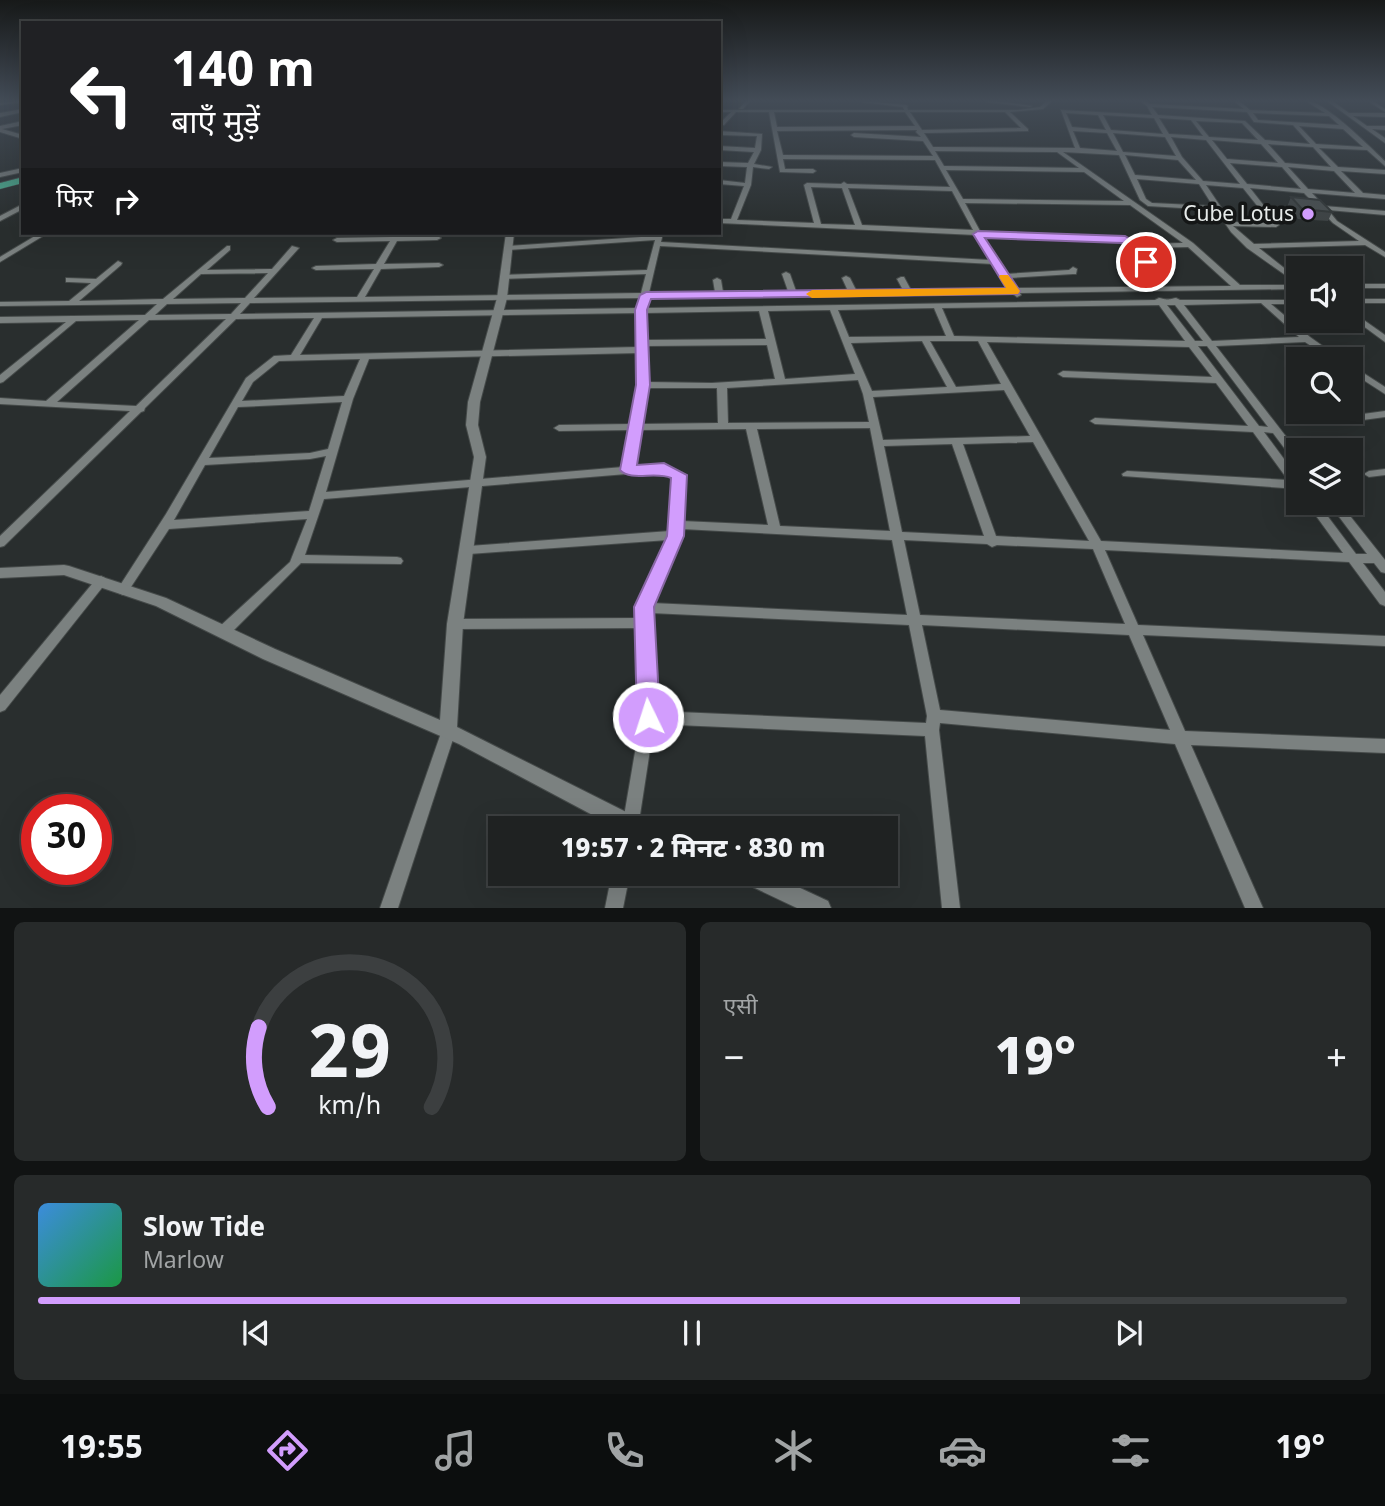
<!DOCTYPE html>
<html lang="hi">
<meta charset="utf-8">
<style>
body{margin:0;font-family:Georgia,"Noto Sans Devanagari",serif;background:#272a2a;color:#f1f3f6;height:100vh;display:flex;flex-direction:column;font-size:26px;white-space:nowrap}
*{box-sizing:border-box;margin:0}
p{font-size:23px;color:#a1a4a5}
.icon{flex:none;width:38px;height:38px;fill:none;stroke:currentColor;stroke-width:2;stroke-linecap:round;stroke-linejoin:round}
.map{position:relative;height:908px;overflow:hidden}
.sheet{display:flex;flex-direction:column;gap:14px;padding:14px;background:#111313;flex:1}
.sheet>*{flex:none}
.banner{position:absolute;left:21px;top:21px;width:700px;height:214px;border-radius:0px;box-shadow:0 7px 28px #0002,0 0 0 2px #3c3f40;background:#202124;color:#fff;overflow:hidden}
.tools{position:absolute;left:1286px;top:256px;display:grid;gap:14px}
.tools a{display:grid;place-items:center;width:77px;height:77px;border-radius:0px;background:#1f2222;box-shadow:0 7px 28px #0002,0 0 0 2px #3c3f40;font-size:35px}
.speed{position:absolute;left:21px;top:794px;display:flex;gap:14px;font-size:35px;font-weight:700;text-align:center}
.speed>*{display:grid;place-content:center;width:91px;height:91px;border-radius:50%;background:#1f2222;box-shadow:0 7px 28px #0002,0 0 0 2px #3c3f40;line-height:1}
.speed .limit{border:10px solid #d22;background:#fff;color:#111}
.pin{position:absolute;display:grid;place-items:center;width:60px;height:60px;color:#fff;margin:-30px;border:4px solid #fff;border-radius:50%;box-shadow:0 2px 7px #0007}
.me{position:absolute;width:77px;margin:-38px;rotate:356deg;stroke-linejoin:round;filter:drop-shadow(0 0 5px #0008)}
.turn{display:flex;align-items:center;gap:24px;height:147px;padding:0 35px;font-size:32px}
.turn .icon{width:91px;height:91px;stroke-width:2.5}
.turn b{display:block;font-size:49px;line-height:60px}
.then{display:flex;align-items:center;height:66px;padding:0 35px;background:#0003;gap:14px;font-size:26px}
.big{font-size:52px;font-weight:800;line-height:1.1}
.sheet .card{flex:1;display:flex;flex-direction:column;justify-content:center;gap:10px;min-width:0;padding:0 24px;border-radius:10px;background:#272a2a}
.sheet .dial{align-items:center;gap:0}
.dial svg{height:182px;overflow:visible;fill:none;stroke:#3c3f40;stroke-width:7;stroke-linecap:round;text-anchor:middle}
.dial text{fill:#f1f3f6;stroke:none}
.song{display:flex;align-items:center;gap:21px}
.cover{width:84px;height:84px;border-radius:10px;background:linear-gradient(135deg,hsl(210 70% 55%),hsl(140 70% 35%))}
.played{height:7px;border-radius:4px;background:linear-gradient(90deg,#d29dfd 75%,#3c3f40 75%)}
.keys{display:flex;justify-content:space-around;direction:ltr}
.heat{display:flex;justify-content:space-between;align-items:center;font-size:38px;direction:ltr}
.sheet .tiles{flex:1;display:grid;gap:14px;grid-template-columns:1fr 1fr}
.card:last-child{grid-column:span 2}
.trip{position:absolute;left:488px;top:816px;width:410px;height:70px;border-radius:0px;background:#1f2222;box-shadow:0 7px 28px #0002,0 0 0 2px #3c3f40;font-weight:800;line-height:70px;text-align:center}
.tab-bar{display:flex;height:112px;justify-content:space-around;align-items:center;background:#0c0e0e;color:#a1a4a5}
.tab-bar .icon{width:49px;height:49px}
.tab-bar .on{color:#d29dfd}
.tab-bar b{font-size:32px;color:#f1f3f6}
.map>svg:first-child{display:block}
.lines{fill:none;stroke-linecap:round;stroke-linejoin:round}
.minor-casing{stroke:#454a49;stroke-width:2}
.tertiary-casing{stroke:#454a49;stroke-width:2}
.trunk-casing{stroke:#454a49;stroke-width:1}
.minor{fill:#7b8180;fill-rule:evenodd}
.tertiary{fill:#7b8180;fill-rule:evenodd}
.trunk{fill:#4cb594;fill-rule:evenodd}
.wall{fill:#3e4344}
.building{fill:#484e4f;stroke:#323737;stroke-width:2}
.route{fill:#d29dfd;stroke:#8866a4;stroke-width:2}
.slow{fill:#f59e0b}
.poi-dot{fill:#d29dfd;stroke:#141616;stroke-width:2.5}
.labels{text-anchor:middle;stroke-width:7;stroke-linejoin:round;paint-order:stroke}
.far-poi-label{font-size:21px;fill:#e7ebea;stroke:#141616;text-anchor:end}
</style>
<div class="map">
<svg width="1385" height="908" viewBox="0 0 1385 908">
<rect width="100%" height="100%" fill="#292e2e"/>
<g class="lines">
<!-- minor casing -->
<g class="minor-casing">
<g id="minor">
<polygon points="14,101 23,101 23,102 0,105 0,103"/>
<polygon points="746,101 750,101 743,109 739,109"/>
<path d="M860 101 906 105 908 106 907 107 908 110H1018L1040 107 1047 101H1052L1043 109 1010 112 1028 129V131L924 133 933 147 1075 148 1061 110 1152 115 1147 106 1140 101H1145L1150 104 1244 109 1234 101H1239L1250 110 1325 113 1306 101C1324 100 1370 147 1385 161V166L1367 150 1319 148 1338 167 1385 170V174L1341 171 1363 193 1385 195V199L1312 193 1324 206 1385 211V215L1328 210 1337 221 1385 252V257L1365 245 1259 248 1298 279V284L1247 248 1231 232 1216 210 1148 206 1140 200 1119 155 1063 152 1193 243 1240 285H1298V289L1020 293 1021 295 1017 297 1012 293 648 298 646 308 1155 300 1159 298C1170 300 1165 300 1176 298L1180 300H1298V304H1271L1310 337 1341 359H1331L1305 342 1216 346 1298 452V462L1294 461 1273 433 1264 432 1298 478V489L1123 476 1122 474 1127 471 1288 480 1253 432 1095 424 1090 421 1095 418 1248 426 1216 383 1063 377 1058 374 1063 371 1212 377 1189 347 987 342 1101 541 1343 553 1306 502H1317L1356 554H1367L1328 502H1339L1385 560V573L1381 572 1374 563H1363L1385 592V606L1380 604 1349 562 1105 550 1138 625 1385 636V646L1143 635 1185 731 1385 739V753L1191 745 1263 908H1245L1175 744 940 723 939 730 960 908H942L925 736 654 724 638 828H622L641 717 638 628 455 629 450 628 448 624 450 620 455 619 638 618V608L668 540 469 554 465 553 463 550 465 547 469 546 670 531 673 477 663 471 324 499 305 555 397 557 401 558 403 561 401 564 301 563 228 636 223 637 218 636 216 632 218 628 290 562 307 519 169 529 127 593 123 595 119 593 117 590 119 587 166 514 246 378 274 356 291 355 314 318 236 319 145 408 144 411 141 412 4 546 0 547V536L130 411 0 404V398L46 401 139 320 76 321 3 382 0 383V375L66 322 0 323V317L145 315 157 304 0 306V302L69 301 91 283 69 282H66V278L96 279 118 261 122 263 121 265 79 301 163 299 227 246H230V250L207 270 272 269 292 246 299 248 254 298 357 297 374 269 316 270 312 268 316 266 376 264 390 241 337 242 333 240 337 238 392 237 397 233 400 235V237L437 236 441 238 437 240 397 241 384 264 439 263 443 265 439 267 381 269 365 297 641 293 646 274 504 279 500 277 504 275 647 270 655 240 508 250 504 248 508 246 656 236 657 233H663L661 242 990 260 976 235 719 223V219H731L744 186 719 184V180L745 183 747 167 719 166V162L748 163 754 152 719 150V146L755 148 757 136 719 135V131L762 134 761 150 754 164 772 167 769 169 753 167 751 185 737 220 814 223 804 185 807 183 841 184 844 182 847 184 950 187 935 160 783 159 785 169H813L816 171 813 173 780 172 769 112H736L724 125 719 124 731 112H719V110H904L903 107 862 102ZM1152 107 1247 112 1254 122 1293 125 1310 144 1265 140 1245 121 1158 115ZM774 112H905L915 126 777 127ZM910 112H1005L1021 128 922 130ZM1066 113 1098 115 1106 130 1072 127ZM1253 113 1329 116 1339 125 1258 120ZM1103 115 1154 118 1163 134 1111 130ZM1159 118 1191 120 1203 136 1169 134ZM1196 121 1242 123 1258 140 1209 137ZM1299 126 1343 129 1363 147 1316 144ZM917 130 916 132 921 137 854 133 851 135 854 137 923 141 933 156 783 155 777 131ZM1073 131 1107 133 1117 151 1080 148ZM1113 133 1165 137 1176 156 1123 152ZM1171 137 1206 140 1240 184 1203 181 1182 157ZM1212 140 1261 144 1278 163 1227 159ZM1268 144 1313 147 1331 167 1285 163ZM935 151 1057 152 1079 168 944 166ZM1125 155 1178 160 1196 180 1135 175ZM1230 163 1282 167 1301 189 1247 184ZM1288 167 1334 171 1355 193 1308 189ZM946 170 1084 172 1124 201 963 199ZM1137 179 1199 184 1213 206 1152 203 1146 199ZM1206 185 1243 188 1271 223 1231 222ZM811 187 842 188 855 225 821 224ZM848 188 952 191 973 230 862 225ZM1250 188 1304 193 1333 223 1359 241 1254 244 1233 226 1276 227 1279 225ZM965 203 1130 205 1183 243 1136 244 1120 237 980 231ZM983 235 1119 241 1132 248 1143 264H1146L1150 262 1140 248 1188 247 1231 286 1016 288 1009 278 1073 274H1076L1077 269 1073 267 1069 270 1006 274ZM660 246 993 264 1009 288 911 290 904 277H901L897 279 903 290H856L850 278 846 276 842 278 848 291H796L790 274 786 272 782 274 788 291 723 292 721 280 717 278 713 280 715 292 649 293ZM268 273 245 298 173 299 201 274ZM640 298 637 308 240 314 250 303ZM241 303 231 314 155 315 167 304ZM1261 303 1299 337 1212 341 1184 305ZM1159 305 1185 341 954 336 942 308ZM1167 305H1175L1203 341H1195ZM934 308 946 336 849 337 838 310ZM830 310 855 374 785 379 768 311ZM759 311 766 339 646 340 645 313ZM637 313 638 347 300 355 322 318ZM226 319 136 406 57 402 149 320ZM922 341 947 387 872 391 851 343ZM930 341H978L1001 384 956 387ZM767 345 775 379 712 383 648 382 646 346ZM1198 346H1207L1268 427 1259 426ZM638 353V385L631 424 559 425 554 428 559 431 630 430 623 467 326 492 353 399 369 359ZM360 359 344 396 242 401 253 382 279 361ZM858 380 863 394 869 422 728 423 727 388ZM647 388H717L718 423 641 424ZM1004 390 1030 436 883 440 873 397ZM342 402 328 449 310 453 209 458 238 407ZM870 428 890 531 780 526 757 429ZM746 429 768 525 682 521 684 475 683 473 665 465 634 466 640 430ZM1033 442 1089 541 996 536 963 444ZM952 444 984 536 902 532 884 446ZM326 456 309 511 174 520 205 465 310 459ZM682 529 892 540 907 615 652 603 682 535ZM904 540 987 544 992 547 997 545 1093 549 1125 624 920 615ZM651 613 909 625 927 716 926 723 655 711ZM922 625 1129 635 1170 730 940 710Z"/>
<polygon points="985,101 997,101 1032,106 1030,107 987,102"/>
<polygon points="1327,101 1332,101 1349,113 1385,113 1385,117 1353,116 1367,126 1385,126 1385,130 1372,129 1385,138 1385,143"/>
<polygon points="1368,101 1373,101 1385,109 1385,112"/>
<polygon points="23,109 23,112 0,117 0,113"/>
<polygon points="23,121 23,125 2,129 23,135 23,139 0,132 0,126"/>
<polygon points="23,204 23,209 0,221 0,216"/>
<polygon points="40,233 48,233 0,262 0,257"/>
<rect x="1351" y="284" width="34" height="4"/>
<rect x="1351" y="299" width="34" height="4"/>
<polygon points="1351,311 1385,335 1385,342 1351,317"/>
<polygon points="1351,365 1385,387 1385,394 1351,372"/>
<polygon points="1385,411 1385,417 1326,425 1321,422 1326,419"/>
<polygon points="1385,469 1385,475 1369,477 1364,474 1369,471"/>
<polygon points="101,576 105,578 107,581 105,584 5,710 0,712 0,695 97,578"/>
<polygon points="448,726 453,728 455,733 398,908 380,908 441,733 443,728"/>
<polygon points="612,873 630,873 623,908 605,908"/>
</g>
</g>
<!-- tertiary casing -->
<g class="tertiary-casing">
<g id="tertiary">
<polygon points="23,168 23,172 0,177 0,173"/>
<polygon points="506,233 514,233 507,298 480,402 478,425 486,457 463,624 457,727 644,821 647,828 617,828 459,744 263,659 156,606 64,575 0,578 0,568 64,565 69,566 166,598 275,649 440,720 447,624 474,457 466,425 468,402 497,298"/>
<polygon points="735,873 768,873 828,901 831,908 797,908 738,880"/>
</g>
</g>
<!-- trunk casing -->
<g class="trunk-casing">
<polygon id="trunk" points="23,177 23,183 0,189 0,183"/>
</g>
<!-- minor -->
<use href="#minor" class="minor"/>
<!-- tertiary -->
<use href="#tertiary" class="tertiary"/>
<!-- trunk -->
<use href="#trunk" class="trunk"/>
</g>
<!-- wall -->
<polygon class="wall" points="1291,197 1332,212 1328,221 1298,219 1287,207"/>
<!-- building -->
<polygon class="building" points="1291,197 1320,200 1332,212 1302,209"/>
<!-- sky -->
<linearGradient id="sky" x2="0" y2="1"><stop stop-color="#171919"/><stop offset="0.44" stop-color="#434c57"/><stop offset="1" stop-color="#434c57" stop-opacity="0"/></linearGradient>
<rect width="1385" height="228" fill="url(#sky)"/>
<!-- route -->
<path class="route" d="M978 231 1125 236 1139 244 1151 262 1142 264 1131 248 1122 243 985 238 1020 291 1018 294 651 299 647 310 650 385 637 465 664 463 687 475 684 536 654 607 660 717 656 724 648 727 640 724 637 717 634 607 667 536 671 478C655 471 631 482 620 470L636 385 635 310 640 295 646 292 1006 288 973 234Z"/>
<!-- slow -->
<polygon class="slow" points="1000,275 1008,275 1020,291 1018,294 812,298 806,294 812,290 1006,288 999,277"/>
<!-- markers -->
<circle class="poi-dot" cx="1308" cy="214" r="7"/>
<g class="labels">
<!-- far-poi labels -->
<g class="far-poi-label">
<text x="1294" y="221">Cube Lotus</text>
</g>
</g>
</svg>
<div class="tools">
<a><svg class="icon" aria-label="sound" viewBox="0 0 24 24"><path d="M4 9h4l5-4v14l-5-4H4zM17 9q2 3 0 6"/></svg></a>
<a><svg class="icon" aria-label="search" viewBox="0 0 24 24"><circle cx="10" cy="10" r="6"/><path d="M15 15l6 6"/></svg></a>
<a><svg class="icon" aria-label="layers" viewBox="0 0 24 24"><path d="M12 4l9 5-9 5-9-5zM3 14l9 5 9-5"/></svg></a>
</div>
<div class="speed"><div class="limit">30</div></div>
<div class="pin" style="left:1146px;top:262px;background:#d93025"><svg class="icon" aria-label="arrive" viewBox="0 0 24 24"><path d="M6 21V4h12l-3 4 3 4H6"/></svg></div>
<svg class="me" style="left:648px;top:717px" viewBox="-20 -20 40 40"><circle r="17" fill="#d29dfd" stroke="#fff" stroke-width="3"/><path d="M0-11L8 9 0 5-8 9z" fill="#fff"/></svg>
<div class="trip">19:57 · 2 मिनट · 830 m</div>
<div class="banner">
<div class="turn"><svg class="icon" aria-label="left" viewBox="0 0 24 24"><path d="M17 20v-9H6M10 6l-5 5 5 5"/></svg><div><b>140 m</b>बाएँ मुड़ें</div></div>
<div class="then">फिर<svg class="icon" aria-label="right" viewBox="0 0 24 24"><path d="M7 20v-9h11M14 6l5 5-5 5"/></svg></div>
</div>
</div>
<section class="sheet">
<div class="tiles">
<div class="card dial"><svg viewBox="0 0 100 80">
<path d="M14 69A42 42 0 1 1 86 69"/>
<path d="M14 69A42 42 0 0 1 10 34" stroke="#d29dfd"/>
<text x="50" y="56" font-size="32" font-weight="700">29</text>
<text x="50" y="72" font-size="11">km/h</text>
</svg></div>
<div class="card"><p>एसी</p>
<div class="heat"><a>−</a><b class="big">19°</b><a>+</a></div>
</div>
<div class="card">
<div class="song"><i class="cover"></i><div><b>Slow Tide</b><p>Marlow</p></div></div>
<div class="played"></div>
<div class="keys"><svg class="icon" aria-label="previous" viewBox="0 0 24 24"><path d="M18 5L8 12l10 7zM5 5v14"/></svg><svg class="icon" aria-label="pause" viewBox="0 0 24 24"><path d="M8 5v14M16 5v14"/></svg><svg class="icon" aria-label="next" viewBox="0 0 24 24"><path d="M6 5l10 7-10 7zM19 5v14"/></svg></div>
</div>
</div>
</section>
<nav class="tab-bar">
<b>19:55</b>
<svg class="icon on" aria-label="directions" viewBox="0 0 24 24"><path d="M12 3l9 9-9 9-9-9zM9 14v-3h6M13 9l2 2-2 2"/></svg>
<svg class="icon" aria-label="music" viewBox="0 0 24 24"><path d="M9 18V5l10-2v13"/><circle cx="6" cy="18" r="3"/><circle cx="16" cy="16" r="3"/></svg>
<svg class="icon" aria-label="phone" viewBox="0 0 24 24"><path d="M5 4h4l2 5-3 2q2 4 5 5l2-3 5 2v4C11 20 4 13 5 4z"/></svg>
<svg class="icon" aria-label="climate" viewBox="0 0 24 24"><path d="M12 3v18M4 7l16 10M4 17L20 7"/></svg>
<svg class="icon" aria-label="car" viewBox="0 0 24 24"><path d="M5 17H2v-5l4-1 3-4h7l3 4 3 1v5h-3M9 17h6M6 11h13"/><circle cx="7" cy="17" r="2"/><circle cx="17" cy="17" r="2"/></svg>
<svg class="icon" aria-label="filters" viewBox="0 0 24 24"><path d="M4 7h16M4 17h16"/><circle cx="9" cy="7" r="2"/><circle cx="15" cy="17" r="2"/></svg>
<b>19°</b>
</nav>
